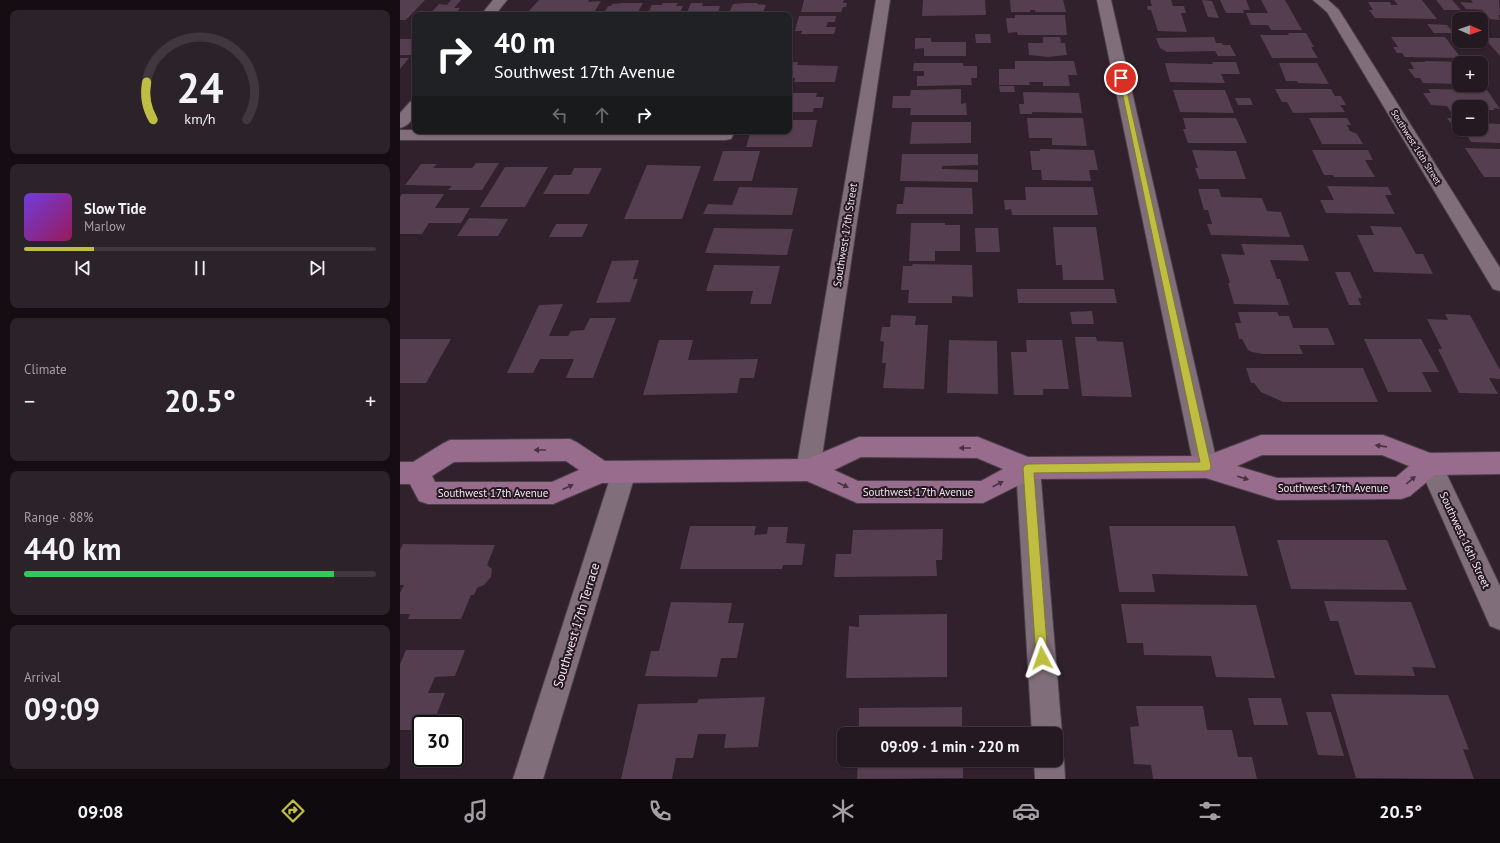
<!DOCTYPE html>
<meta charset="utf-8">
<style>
body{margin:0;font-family:"PT Sans",sans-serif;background:#2c222a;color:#f1f3f6;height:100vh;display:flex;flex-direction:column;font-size:15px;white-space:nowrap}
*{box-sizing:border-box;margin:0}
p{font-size:13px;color:#a3a0a5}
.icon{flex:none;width:22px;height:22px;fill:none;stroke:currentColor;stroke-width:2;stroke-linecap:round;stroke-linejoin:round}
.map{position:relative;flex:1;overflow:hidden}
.side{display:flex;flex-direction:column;gap:10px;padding:10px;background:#140e12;width:400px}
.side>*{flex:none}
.guide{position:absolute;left:12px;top:12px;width:380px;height:122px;border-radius:8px;box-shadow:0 1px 3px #0004,0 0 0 1px #41383f;background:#202124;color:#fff;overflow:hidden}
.needle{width:26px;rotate:92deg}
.fabs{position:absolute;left:1052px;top:12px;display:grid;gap:8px}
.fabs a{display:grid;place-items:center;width:36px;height:36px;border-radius:8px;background:#241921;box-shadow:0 1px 3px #0004,0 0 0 1px #41383f;font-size:20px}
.speed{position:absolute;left:12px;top:715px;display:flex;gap:8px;font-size:20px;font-weight:700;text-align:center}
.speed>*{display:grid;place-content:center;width:52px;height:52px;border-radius:50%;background:#241921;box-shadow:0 1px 3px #0004,0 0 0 1px #41383f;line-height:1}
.speed .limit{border:2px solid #111;border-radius:6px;background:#fff;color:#111}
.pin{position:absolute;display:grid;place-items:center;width:34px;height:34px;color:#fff;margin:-17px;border:2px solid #fff;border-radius:50%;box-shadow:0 1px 4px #0007}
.me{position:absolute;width:44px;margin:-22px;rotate:356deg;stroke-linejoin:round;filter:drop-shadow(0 0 3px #0008)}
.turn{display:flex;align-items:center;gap:14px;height:84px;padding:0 16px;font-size:18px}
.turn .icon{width:52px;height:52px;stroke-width:2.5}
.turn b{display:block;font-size:28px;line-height:34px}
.lanes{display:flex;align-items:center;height:38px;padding:0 16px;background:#0003;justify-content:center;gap:20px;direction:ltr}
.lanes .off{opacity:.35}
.big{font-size:30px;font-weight:700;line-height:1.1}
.side .tile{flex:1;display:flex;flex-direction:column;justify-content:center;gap:6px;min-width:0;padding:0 14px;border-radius:8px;background:#2c222a}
.side .dial{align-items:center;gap:0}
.dial svg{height:104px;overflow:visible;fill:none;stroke:#41383f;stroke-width:7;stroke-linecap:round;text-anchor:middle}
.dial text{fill:#f1f3f6;stroke:none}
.song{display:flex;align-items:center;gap:12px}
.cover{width:48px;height:48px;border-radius:6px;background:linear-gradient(135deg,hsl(260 70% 55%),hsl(330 70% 35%))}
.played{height:4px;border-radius:2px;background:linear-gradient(90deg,#bfbe42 20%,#41383f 20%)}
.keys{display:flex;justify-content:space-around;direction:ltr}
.heat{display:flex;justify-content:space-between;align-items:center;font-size:22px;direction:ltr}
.charge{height:6px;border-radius:3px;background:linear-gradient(90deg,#34c759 88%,#41383f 0)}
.trip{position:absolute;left:437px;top:727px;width:226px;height:40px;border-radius:8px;background:#241921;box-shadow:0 1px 3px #0004,0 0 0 1px #41383f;font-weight:700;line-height:40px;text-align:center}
.tab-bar{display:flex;height:64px;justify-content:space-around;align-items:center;background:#0e0a0d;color:#a3a0a5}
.tab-bar .icon{width:28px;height:28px}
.tab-bar .active{color:#bfbe42}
.tab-bar b{font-size:18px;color:#f1f3f6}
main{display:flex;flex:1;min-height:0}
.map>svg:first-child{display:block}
.building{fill:#553e4f}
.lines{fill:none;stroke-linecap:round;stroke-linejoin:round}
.minor-casing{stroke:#4b4048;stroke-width:2}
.tertiary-casing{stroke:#4b4048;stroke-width:2}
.secondary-casing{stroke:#4b4048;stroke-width:2}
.minor{fill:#806e7b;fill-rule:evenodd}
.tertiary{fill:#806e7b;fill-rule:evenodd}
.secondary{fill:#976c8d;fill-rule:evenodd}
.oneway{fill:#483142}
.route{fill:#bfbe42;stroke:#7c7c2b}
.labels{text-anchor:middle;stroke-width:4;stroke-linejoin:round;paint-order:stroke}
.far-street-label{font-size:9px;fill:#f1e7ee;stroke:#261822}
.street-label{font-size:11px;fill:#f1e7ee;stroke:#261822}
.near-street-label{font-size:13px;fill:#f1e7ee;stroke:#261822}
</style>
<main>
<section class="side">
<div class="tile dial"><svg viewBox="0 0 100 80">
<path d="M14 69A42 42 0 1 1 86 69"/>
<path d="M14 69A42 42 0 0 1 9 40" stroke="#bfbe42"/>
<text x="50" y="56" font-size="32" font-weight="700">24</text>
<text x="50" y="72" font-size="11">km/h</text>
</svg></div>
<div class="tile">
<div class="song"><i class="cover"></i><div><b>Slow Tide</b><p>Marlow</p></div></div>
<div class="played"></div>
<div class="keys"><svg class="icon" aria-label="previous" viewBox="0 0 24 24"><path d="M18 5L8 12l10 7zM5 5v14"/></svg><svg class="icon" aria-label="pause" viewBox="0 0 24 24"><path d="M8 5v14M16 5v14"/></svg><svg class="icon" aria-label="next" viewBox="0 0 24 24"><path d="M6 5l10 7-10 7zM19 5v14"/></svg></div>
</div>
<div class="tile"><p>Climate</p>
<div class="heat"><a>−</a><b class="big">20.5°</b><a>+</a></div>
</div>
<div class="tile"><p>Range · 88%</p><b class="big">440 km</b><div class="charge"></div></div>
<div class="tile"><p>Arrival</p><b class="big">09:09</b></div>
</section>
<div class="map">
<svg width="1100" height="779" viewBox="0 0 1100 779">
<rect width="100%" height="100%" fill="#30212c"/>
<!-- building -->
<g class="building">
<polygon points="0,0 25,0 6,20 0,20"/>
<polygon points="51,0 61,0 54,8 60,8 57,12 55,12 52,15 29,15 39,4 47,5"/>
<polygon points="139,0 189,0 188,2 201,1 193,14 126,14"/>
<polygon points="404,0 444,0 443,3 447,3 446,7 443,7 441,12 401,12"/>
<polygon points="523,0 585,0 586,15 522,16"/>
<polygon points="610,0 663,0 666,12 635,12 635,10 630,10 631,12 611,12"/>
<polygon points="750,0 771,0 773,6 784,6 786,13 781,13 787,32 758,31 751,10 748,10 747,6 752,6"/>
<polygon points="802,0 812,1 819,18 808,17"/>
<polygon points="820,0 846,0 850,10 843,10 844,13 826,13"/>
<polygon points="861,0 885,0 902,30 871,30 868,25 851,25 846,13 868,13"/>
<polygon points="994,0 1022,0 1037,19 975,18 969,10 973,10 968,2 990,2 991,5 998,5"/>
<polygon points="1036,0 1052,0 1061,10 1044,10"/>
<polygon points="1071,0 1099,0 1100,15 1098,15 1100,20 1090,19 1082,10 1066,9 1060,2 1073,3"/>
<polygon points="223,3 243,3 236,15 205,15 206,13 204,13 208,6 211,6 212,4"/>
<polygon points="263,3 278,3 276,6 283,6 279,15 247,15 252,5 262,5"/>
<polygon points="291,3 303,3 302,6 320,6 317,15 286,15"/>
<polygon points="345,3 358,3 357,4 366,5 362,15 328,15 333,4"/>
<polygon points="615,15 665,15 667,35 618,35 617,32 608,33 606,18 615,18"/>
<polygon points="399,16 436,16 435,22 428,22 426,27 436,27 434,34 401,34 402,31 395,31"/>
<polygon points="1027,24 1047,25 1054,33 1034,33"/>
<polygon points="888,33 906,33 914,47 911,47 918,58 872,58 860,35 889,35"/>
<polygon points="575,34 590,34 591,43 576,43"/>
<polygon points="643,37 660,37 661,43 665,43 667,55 648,57 629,55 628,43 643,43"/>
<polygon points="814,37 816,43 822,43 823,45 830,45 836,56 818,56 815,51 767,52 760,48 756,38"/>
<polygon points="991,37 1045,37 1061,58 1005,57 1002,53 997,53 993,47 998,47"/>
<polygon points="515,38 531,38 531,42 566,42 566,56 524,56 524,48 515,49"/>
<polygon points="1084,38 1100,38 1100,56"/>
<rect x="0" y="39" width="15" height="16"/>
<polygon points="0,58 9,58 0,69"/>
<polygon points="615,61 674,61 677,75 668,75 670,86 643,86 643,82 629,82 630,85 599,85 599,69 615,69"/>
<polygon points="1025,61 1064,62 1064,63 1059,63 1059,84 1023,83 1020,78 1015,78 1008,69 1014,69 1010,62 1025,62"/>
<polygon points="389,62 398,62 397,65 438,66 435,82 394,82 395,78 389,78"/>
<polygon points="812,62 836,62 840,74 821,74 825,83 770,82 765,63 813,64"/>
<polygon points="514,63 563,63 563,66 577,66 577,78 571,78 572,85 517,86 517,76 524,76 524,71 513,71"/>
<polygon points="879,63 917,63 929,84 898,83 897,81 886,81"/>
<polygon points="599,86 614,86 615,92 600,92"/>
<polygon points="561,89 561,104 566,103 567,115 510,115 511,108 492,108 493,96 510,96 511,90"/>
<polygon points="875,89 931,89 935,96 941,96 946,105 940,105 945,112 893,113 887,102 882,102"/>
<polygon points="1028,89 1087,90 1100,109 1093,108 1095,110 1083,110 1085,112 1081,112 1081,107 1059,107 1059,112 1051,112 1047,106 1031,105 1023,93 1031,93"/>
<polygon points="773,90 825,90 834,113 780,112"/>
<polygon points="623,92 679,93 682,113 632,112 632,114 620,114 619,104 624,104"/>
<polygon points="391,93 417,93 416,97 424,97 422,108 414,108 413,112 389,112 389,96"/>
<polygon points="835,98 850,98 853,105 838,105"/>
<polygon points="627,118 683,118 687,146 652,145 652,138 629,138"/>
<polygon points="783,118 836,118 847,143 788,143 783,129 786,129"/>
<polygon points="909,118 947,118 951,125 947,125 950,131 957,134 963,144 922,144"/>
<polygon points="1047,118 1059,118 1059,129 1081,129 1081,123 1100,124 1100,143 1071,142 1066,134 1059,134"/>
<polygon points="389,120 417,120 412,147 346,147 351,131 389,131"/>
<polygon points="512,122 571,122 571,143 510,144"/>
<polygon points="1065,148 1100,149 1100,177 1084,177"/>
<polygon points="640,149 694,150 698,170 689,170 691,181 642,180 641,170 632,170 630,151 640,151"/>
<polygon points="792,150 836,151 846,179 799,179 795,168 798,168"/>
<polygon points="912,150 968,150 973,160 965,160 975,177 934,177 933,175 924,175"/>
<polygon points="323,151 360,151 352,181 313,181"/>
<polygon points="502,154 578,154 578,165 542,166 542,169 578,170 578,182 500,181"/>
<polygon points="76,163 99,163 82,190 48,190 52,186 5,185 21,164 37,164 33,168 72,168"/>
<polygon points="247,165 301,166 282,219 224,219"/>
<polygon points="105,167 148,167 125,207 80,207"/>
<polygon points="174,168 202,168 189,194 143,194 154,175 171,175"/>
<polygon points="927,186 988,187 992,195 985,195 995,214 926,213 920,200 934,200"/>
<polygon points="339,187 398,188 392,215 303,214 308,204 332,205"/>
<polygon points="505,187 572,188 573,214 496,214 497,204 503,204"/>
<polygon points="625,187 693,187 698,215 612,215 611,209 605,210 604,200 626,200"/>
<polygon points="798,189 819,189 821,197 862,198 867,211 881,212 890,237 811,235 807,224 812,224 808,210 804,210"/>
<polygon points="2,194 44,194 35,208 70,208 61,223 29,223 22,234 0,234 0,197"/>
<polygon points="69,218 108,219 98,236 57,236"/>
<polygon points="511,223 545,223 545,225 560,225 560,251 535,251 535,261 509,261"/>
<polygon points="156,224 188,224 182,237 149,237"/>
<polygon points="970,226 1001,227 1016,254 1023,254 1033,274 974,272 957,235 974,235"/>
<polygon points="653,227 696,227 704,280 663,280 662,265 656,265"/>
<polygon points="314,228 393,229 387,255 305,253"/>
<polygon points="575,228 598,228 600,252 576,252"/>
<polygon points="841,244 903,245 909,261 870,260 877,279 880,279 889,305 834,304 828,283 830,283 821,254 845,255"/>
<polygon points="239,260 233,279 238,279 230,302 196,303 212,261"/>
<polygon points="513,264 572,265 573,297 552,296 552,303 508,303 509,290 501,290 503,266 512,266"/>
<polygon points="314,265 380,266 371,304 350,304 353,291 306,291"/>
<polygon points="935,272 950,272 962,298 958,298 961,305 949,305"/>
<polygon points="617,289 714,289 717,303 618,303"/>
<polygon points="163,304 149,336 168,336 171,331 184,330 190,318 216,318 193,378 166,378 174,359 140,359 133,373 107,373 139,305"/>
<polygon points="692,311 694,324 672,324 670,312"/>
<polygon points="838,312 877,312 879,316 889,316 893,328 928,328 935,345 899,345 903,354 863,354 852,352 848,350 842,339 839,339 835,323 841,323"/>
<polygon points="1045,314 1070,315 1100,370 1100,379 1089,378 1098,394 1059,393 1038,349 1042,349 1027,319 1048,320"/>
<polygon points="491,315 516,316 515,325 528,325 524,389 483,388 486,363 482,363 484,342 480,341 482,327 490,327"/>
<polygon points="675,337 696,337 697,341 723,342 732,397 682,396"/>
<polygon points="0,339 51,339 26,383 0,383"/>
<polygon points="964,339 1021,339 1039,372 1022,372 1032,392 988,392"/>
<polygon points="259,340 293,340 288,360 358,359 354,378 340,378 337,393 243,395"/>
<polygon points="549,340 597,341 598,394 547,393"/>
<polygon points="626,340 662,340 669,389 643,389 643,395 614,395 611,352 627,352"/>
<polygon points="846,368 963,368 978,402 883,402 861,392 854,383 851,383"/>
<polygon points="290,526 356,526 354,535 367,534 368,527 388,527 386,543 405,544 402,565 383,565 382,569 280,569"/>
<polygon points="709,526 835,526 848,576 752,574 755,592 719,592"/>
<polygon points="543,529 542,560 536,560 537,576 434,577 436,554 451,554 453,530"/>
<polygon points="877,540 987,540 1007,590 891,589"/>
<polygon points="3,544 95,545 87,565 92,569 91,577 84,585 77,588 74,595 71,595 61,619 8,619 10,614 0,614 0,593 4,585 0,585 0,550"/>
<polygon points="924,601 1011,602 1036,668 1012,667 1015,676 955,675 938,621 930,621"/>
<polygon points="271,602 332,603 328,623 344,623 337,658 321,658 317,677 245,676 251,651 259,651"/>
<polygon points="721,604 856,605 875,678 816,677 811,656 744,655 743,643 727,643"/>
<polygon points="547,614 547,677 446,678 449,626 459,627 459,615"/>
<polygon points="6,650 65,650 55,676 35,677 28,693 45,693 33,724 21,724 21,730 0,730 0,664"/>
<polygon points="931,694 1048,695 1069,750 1063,749 1074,779 956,778"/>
<polygon points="365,697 358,747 324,748 326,734 298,734 293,758 276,758 272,779 221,779 238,704 297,703 299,699"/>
<polygon points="848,698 881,698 888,725 854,725"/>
<polygon points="736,706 803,706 807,730 832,730 838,757 852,757 857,779 753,779 751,765 734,764 730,727 739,726"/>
<polygon points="562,707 562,734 444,734 444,760 563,760 563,778 457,779 458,762 437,762 439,729 459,729 459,708"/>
<polygon points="906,712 931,712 944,756 918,755"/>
</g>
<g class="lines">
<!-- minor casing -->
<g class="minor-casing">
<g id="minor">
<polygon points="93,0 107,0 95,15 81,15"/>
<polygon points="476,0 490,0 420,470 416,478 408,481 400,478 396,470"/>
<polygon points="697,0 711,0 818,467 814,475 806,478 798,475 794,467"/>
<path d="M15 100C15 113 14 124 0 128V113L10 102Z"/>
<polygon points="0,130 329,131 333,135 331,139 325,140 0,140"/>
<polygon points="1030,453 1038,456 1100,586 1100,630 1090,626 1018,464 1022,456"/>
<polygon points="628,457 636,460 640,468 662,734 656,745 656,734 632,734 616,468 620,460"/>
<polygon points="224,461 232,464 236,472 143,779 113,779 212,472 216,464"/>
<polygon points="656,748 660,749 664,760 665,779 635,779 634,760 656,760"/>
</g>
</g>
<!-- tertiary casing -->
<g class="tertiary-casing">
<polygon id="tertiary" points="913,0 928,0 939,10 1100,268 1100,291 1093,289 927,12"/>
</g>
<!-- secondary casing -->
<g class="secondary-casing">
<path id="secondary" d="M861 435H983L1030 453 1100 452V474L1035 475 1010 496 1001 499 877 500 806 478 631 479 583 503H457L407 481 202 483 153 504H28L19 501 10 484H0V462H13L42 444 50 440 170 439 178 443 205 461 407 459 459 437H578L628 457 806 456ZM862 455H982L1009 466 996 477 877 478 837 466ZM461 457 577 458 603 469 581 481H458L434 470ZM166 461 179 470 152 482H35L32 476 54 462Z"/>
</g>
<!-- minor -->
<use href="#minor" class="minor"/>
<!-- tertiary -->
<use href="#tertiary" class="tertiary"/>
<!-- secondary -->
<use href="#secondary" class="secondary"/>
</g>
<!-- one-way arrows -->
<defs><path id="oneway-solid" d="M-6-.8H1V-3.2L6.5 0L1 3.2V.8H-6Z"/></defs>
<g class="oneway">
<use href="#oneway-solid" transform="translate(981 446) rotate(-172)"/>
<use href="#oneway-solid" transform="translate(565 448) rotate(-180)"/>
<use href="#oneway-solid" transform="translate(140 450) rotate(180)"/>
<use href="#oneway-solid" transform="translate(843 478) rotate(18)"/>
<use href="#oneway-solid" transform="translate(1011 480) rotate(-39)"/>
<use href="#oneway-solid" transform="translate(598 484) rotate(-27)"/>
<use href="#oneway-solid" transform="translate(443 485) rotate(24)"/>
<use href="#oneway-solid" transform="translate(168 487) rotate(-25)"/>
</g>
<!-- route -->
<polygon class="route" points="719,77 724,78 811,466 810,470 806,471 634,473 648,658 646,663 642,664 638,663 636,658 623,468 625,465 628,464 800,462"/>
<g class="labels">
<!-- far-street labels -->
<g class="far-street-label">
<text transform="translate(1016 147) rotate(58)" y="3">Southwest 16th Street</text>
</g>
<!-- street labels -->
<g class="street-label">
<text transform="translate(445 235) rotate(-81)" y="4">Southwest 17th Street</text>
<text x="933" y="492">Southwest 17th Avenue</text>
<text x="518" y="496">Southwest 17th Avenue</text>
<text x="93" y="497">Southwest 17th Avenue</text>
<text transform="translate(1065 540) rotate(65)" y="4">Southwest 16th Street</text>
</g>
<!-- near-street labels -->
<g class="near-street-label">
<text transform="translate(176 625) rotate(-73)" y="5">Southwest 17th Terrace</text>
</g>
</g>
</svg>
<div class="fabs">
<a><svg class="needle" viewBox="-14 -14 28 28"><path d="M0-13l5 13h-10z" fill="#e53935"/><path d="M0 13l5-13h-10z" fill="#a3a0a5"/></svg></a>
<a>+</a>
<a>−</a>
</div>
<div class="speed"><div class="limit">30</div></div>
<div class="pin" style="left:721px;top:78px;background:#d93025"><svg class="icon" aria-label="arrive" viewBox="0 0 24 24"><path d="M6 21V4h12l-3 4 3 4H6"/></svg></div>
<svg class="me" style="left:642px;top:658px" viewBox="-20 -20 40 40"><path d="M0-17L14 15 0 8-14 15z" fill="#bfbe42" stroke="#fff" stroke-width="4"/></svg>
<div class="trip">09:09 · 1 min · 220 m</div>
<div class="guide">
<div class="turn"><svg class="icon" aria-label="right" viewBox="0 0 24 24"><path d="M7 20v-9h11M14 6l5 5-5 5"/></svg><div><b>40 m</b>Southwest 17th Avenue</div></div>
<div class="lanes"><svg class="icon off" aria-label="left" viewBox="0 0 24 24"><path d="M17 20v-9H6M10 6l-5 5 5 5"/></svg><svg class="icon off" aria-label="ahead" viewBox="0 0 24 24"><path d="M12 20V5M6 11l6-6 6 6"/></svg><svg class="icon" aria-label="right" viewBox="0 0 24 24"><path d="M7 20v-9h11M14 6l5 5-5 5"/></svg></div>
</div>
</div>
</main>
<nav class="tab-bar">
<b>09:08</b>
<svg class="icon active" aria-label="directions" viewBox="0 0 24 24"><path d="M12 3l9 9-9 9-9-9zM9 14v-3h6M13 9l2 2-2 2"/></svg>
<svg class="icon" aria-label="music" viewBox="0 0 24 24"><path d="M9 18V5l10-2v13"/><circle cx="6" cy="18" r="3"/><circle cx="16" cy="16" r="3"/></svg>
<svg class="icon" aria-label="phone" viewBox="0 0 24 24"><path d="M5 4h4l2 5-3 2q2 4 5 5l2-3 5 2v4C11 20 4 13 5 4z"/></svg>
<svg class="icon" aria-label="climate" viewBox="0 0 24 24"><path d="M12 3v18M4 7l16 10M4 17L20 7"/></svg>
<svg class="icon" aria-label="car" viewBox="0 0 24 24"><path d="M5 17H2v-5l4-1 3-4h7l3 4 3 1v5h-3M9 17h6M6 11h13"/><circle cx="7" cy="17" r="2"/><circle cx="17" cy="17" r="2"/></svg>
<svg class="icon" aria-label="filters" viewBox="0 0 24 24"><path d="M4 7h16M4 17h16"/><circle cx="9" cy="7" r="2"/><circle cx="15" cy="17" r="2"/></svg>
<b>20.5°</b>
</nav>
